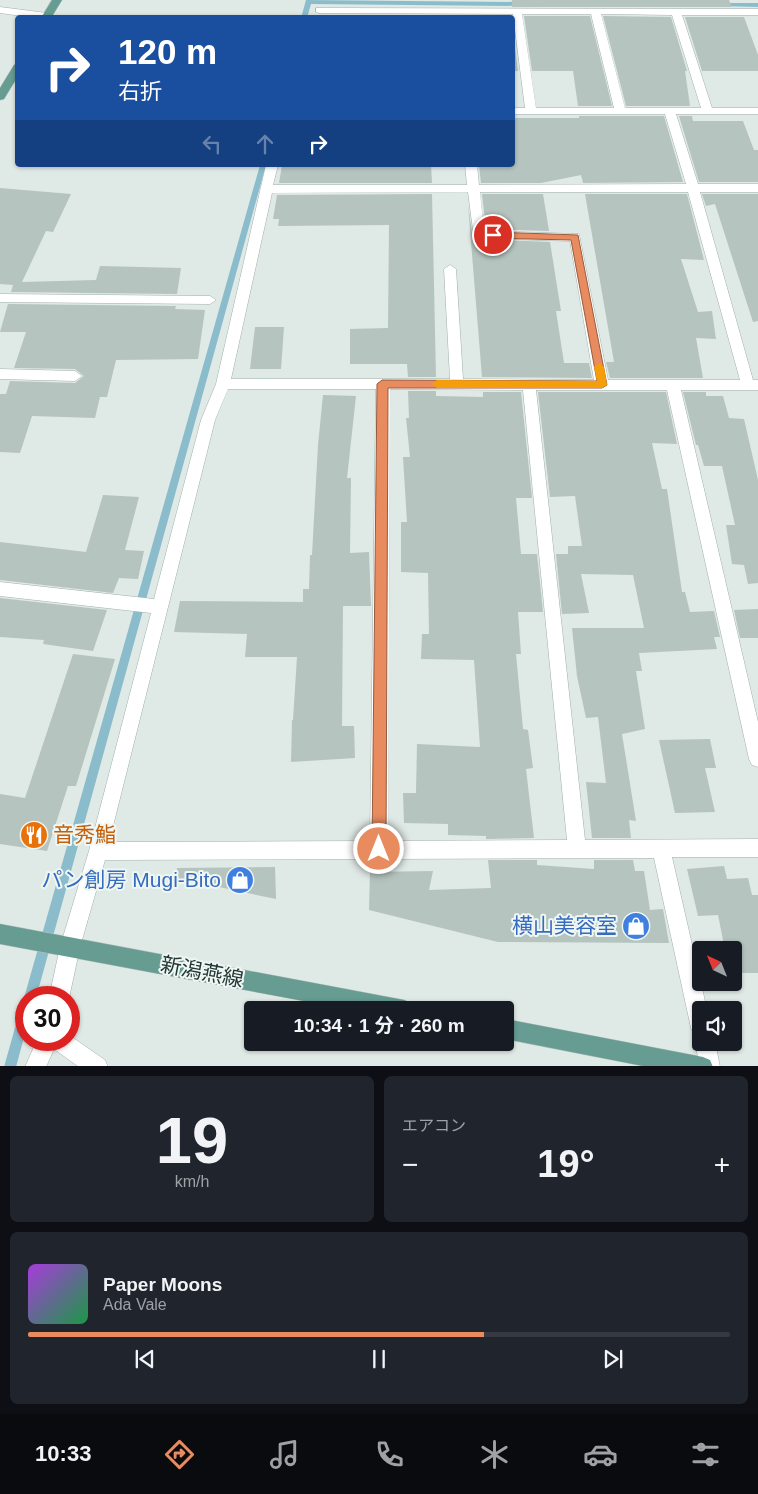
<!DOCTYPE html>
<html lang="ja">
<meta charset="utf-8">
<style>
body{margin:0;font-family:Helvetica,"Noto Sans JP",sans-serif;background:#20242c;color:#f1f3f6;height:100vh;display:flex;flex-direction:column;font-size:19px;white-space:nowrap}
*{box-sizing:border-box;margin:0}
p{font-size:16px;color:#9ea1a6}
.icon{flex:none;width:28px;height:28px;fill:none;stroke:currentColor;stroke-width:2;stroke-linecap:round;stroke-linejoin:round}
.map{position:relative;height:1066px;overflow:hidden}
.details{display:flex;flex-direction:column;gap:10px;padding:10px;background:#0d0f14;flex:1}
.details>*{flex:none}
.top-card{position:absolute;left:15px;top:15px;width:500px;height:152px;border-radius:5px;box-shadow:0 1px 4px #0004;background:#1a4fa0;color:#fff;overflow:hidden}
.needle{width:32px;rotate:317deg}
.fabs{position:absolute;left:692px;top:941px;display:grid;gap:10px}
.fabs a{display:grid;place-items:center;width:50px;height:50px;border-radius:5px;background:#171b24;box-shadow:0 1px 4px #0004;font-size:25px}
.speed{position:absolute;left:15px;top:986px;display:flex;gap:10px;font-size:25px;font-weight:700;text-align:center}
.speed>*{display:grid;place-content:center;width:65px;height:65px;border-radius:50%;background:#171b24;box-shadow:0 1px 4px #0004;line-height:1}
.speed .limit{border:8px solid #d22;background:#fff;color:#111}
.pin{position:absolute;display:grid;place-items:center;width:42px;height:42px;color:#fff;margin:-21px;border:2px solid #fff;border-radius:50%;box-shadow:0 1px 5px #0007}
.me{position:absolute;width:55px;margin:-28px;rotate:0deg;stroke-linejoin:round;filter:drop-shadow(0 0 4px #0008)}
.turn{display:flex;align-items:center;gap:18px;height:105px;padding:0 20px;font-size:22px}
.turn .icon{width:65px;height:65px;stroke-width:2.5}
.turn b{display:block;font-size:35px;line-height:42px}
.lanes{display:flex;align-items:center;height:48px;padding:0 20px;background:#0003;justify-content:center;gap:25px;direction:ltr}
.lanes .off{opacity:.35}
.big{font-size:38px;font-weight:700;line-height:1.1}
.details .tile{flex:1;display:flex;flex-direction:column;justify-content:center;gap:8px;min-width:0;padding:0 18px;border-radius:8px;background:#20242c}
.details .dial{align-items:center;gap:0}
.dial b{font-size:65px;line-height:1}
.song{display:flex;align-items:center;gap:15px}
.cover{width:60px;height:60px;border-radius:8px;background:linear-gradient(135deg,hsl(280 70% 55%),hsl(140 70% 35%))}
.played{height:5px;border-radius:2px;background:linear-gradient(90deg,#e88b5f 65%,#363941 65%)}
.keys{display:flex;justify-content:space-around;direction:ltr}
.heat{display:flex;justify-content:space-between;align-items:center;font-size:28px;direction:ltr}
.details .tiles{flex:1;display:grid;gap:10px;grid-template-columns:1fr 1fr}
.tile:last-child{grid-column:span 2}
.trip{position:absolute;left:244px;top:1001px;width:270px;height:50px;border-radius:5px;background:#171b24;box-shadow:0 1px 4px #0004;font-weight:700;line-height:50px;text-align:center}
.tab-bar{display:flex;height:80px;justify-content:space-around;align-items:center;background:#090b0e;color:#9ea1a6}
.tab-bar .icon{width:35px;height:35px}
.tab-bar .selected{color:#e88b5f}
.tab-bar b{font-size:22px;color:#f1f3f6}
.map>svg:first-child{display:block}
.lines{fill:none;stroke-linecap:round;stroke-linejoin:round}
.stream{fill:#8bbccb;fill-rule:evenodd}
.building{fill:#b5c4bf}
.minor-casing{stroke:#a3b0ad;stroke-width:1}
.primary-casing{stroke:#bdc3c2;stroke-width:1}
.minor{fill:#fff;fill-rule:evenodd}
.primary{fill:#679c92;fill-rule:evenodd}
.route{fill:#e88b5f;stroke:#975a3e}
.slow{fill:#f59e0b}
.labels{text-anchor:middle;stroke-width:4;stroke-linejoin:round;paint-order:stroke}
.near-food-label{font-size:21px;fill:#c56008;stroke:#eff6f3;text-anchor:start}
.near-shop-label{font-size:21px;fill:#366cbe;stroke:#eff6f3;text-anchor:end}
.near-street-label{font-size:21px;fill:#223834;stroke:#eff6f3}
</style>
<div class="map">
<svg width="758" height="1067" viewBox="0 0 758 1067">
<rect width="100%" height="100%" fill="#dfe9e6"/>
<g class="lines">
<!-- stream -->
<g class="stream">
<polygon points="306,0 523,2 526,4 523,6 311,4 307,18 301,18"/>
<polygon points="721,3 758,3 758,7 719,6 718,5"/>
<polygon points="260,165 266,165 36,998 26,998 26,1002 24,998"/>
<polygon points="26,1004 26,1030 16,1067 4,1067 20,1010 22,1006"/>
</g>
</g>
<!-- building -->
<g class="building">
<polygon points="512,0 729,0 732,7 512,7"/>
<polygon points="524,16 590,16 612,106 578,106 573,71 532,71"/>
<polygon points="603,16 671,17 687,71 685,71 690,106 626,106"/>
<polygon points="685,17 744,17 758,55 758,71 702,71"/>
<polygon points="512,25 518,71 512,71"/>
<polygon points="579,116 664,116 683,182 583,183 581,175 541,183 481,183 479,165 512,165 512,118 579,118"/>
<polygon points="679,116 692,116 693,121 743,121 754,150 758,150 758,182 699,182"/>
<polygon points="282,165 431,165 432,183 279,183"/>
<polygon points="0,188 71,194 53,232 46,231 22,282 96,280 100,266 181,268 177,294 11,292 13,285 0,284"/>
<polygon points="432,194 436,377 408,377 407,364 350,364 350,329 388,328 389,225 278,226 279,219 273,219 277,195"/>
<polygon points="482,194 543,194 549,231 486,229"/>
<polygon points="585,194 687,194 704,260 681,259 698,312 712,311 716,339 696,338 703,378 610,378 606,362 614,362"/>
<polygon points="702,194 758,194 758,321 753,322 715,204 706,206"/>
<polygon points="468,205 473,239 550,242 561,311 556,311 564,363 589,363 592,378 482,377"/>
<polygon points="8,304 176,306 175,309 205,310 198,359 116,360 107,397 100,397 95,418 32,416 20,453 0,452 0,394 6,394 10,381 75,383 84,376 75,369 14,368 26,332 0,332"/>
<polygon points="255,327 284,327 281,369 250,369"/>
<polygon points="408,391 436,391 436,396 483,397 483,392 521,392 532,498 516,498 521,554 537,554 543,612 518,612 521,654 516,654 523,729 528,730 533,768 526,769 534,838 486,839 486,836 448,835 448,824 404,823 403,793 416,793 417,744 480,747 474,660 421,659 422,634 429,634 428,573 401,572 401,522 407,522 403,457 410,457 406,418 409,418"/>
<polygon points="538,392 666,392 677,444 652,443 662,489 667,489 682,592 685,592 690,612 714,611 720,637 714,637 717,649 639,653 642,671 636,671 645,729 622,734 636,821 629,820 631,838 592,838 586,782 606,783 598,717 586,718 577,676 572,628 644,628 633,575 581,574 589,613 562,614 556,554 568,554 568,546 582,546 575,496 550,497"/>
<polygon points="683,392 706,392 706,396 723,396 729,418 744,419 758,480 758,583 748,584 744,565 732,564 726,525 735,525 722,466 704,466 698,445 696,445"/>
<polygon points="323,395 356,396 347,478 351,478 350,553 369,552 371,606 343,606 342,726 354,726 355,758 291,762 292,720 293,720 297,657 245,657 247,634 174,632 180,601 303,602 303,589 309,589 310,555 312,555 318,445"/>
<polygon points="103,495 139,497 125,550 144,551 138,579 119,578 113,593 0,580 0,542 86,552"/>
<polygon points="0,598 107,610 93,651 43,644 44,640 0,637"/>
<polygon points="758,609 758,638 740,638 734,610"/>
<polygon points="73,654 115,659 76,786 68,786 47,851 0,844 0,794 25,798"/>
<polygon points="710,739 716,768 705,768 715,812 675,813 659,740"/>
<polygon points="488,860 537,860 537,865 594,869 594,860 633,860 635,871 644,871 650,910 663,909 669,943 498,942 369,910 370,872 433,871 429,890 491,888"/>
<polygon points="724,866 727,879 748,878 752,895 758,895 758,973 734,973 734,950 725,950 718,915 698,916 687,869"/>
<polygon points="275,867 276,899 176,878 177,868"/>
</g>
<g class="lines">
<!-- minor casing -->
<g class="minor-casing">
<g id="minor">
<polygon points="0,7 47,13 52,16 36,18 0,13"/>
<path d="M316 8 758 9V15H682L712 108H758V114H676L698 184H758V192H700L753 380H758V390H681L758 722V767L752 765 749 759 667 390H536L585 840 758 839V857H672L707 1010H701V1042H715L720 1067H700L695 1042 697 1036 694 1035 691 1028 654 858 105 860 80 947 69 998H49L60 947 89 851 151 613 0 596V582L154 599 201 420 216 384 266 165H278L273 185H467L465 165H477L479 185 686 184 665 114H512V108H525L513 14 319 13 316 12ZM522 14H591L614 108H536ZM601 14 672 15 701 108H625ZM468 192 474 238 570 241 594 380 463 379 456 269 450 265 444 269 450 379H231L272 193ZM480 192H688L740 380H608L579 234 484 231ZM228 389H376L370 841 109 842 215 420ZM390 389 523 390 567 840 388 841Z"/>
<polygon points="0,294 210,296 216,300 210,304 0,302"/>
<polygon points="0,369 75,371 82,376 75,381 0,379"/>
<polygon points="69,1035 105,1060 108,1067 79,1067 54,1049 46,1067 25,1067 37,1040 69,1040"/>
</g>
</g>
<!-- primary casing -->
<g class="primary-casing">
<g id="primary">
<polygon points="52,0 62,0 51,18 41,18"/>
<polygon points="18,64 18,76 4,99 0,100 0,88 14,65"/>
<polygon points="0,924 404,1000 411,1003 414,1010 352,1010 0,944"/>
<polygon points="505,1019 703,1057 710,1060 713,1067 648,1067 505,1039"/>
</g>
</g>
<!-- minor -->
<use href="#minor" class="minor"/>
<!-- primary -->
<use href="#primary" class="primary"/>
</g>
<!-- route -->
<polygon class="route" points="493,232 578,235 607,385 602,388 388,388 386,849 384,854 379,856 374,854 372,849 377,384 382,380 597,381 571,240 489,238 488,235"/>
<!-- slow -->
<polygon class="slow" points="599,363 604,367 607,385 602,388 437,388 432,384 437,380 597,381 594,367"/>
<!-- icons -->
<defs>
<g id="restaurant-disc" transform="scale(1.4375)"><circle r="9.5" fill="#e8710a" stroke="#eff6f3"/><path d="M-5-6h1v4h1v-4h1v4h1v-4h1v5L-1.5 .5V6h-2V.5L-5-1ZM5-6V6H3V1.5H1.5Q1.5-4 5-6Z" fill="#fff"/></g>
<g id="shop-disc" transform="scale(1.4375)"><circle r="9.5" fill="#3f7fe0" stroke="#eff6f3"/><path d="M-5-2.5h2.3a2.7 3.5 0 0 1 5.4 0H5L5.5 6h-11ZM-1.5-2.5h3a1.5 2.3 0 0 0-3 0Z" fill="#fff"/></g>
</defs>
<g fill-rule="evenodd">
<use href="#restaurant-disc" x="34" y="835"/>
<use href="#shop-disc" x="240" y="880"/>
<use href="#shop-disc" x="636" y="926"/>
</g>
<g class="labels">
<!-- near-food labels -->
<g class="near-food-label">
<text x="53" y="842">音秀鮨</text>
</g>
<!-- near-shop labels -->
<g class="near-shop-label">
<text x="221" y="887">パン創房 Mugi-Bito</text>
<text x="617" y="933">横山美容室</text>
</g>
<!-- near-street labels -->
<g class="near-street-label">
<text transform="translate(202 972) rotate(11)" y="7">新潟燕線</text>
</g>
</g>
</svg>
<div class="fabs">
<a><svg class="needle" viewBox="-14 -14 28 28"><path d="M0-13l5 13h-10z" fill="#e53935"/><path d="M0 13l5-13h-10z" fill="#9ea1a6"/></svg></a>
<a><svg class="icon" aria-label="sound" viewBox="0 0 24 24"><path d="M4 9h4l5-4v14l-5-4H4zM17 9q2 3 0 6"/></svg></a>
</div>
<div class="speed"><div class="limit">30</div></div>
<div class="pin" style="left:493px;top:235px;background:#d93025"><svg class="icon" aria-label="arrive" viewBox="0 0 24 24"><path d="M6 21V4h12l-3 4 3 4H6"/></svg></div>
<svg class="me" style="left:379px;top:849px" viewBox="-20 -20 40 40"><circle r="17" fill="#e88b5f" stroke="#fff" stroke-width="3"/><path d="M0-11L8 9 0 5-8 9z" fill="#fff"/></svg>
<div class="trip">10:34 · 1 分 · 260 m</div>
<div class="top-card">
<div class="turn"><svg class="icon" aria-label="right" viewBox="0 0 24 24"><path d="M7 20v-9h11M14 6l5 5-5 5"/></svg><div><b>120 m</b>右折</div></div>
<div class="lanes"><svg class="icon off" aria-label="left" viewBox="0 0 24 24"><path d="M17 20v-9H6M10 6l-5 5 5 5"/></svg><svg class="icon off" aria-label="ahead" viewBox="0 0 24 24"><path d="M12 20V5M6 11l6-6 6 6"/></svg><svg class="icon" aria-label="right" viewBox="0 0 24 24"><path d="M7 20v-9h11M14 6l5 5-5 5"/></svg></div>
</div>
</div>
<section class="details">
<div class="tiles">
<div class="tile dial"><b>19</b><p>km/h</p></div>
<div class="tile"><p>エアコン</p>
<div class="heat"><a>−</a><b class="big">19°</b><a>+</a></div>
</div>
<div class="tile">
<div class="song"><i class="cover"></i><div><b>Paper Moons</b><p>Ada Vale</p></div></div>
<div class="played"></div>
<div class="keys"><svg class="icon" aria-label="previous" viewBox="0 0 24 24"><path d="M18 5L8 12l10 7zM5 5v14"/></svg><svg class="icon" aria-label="pause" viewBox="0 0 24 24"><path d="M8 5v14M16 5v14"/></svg><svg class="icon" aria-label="next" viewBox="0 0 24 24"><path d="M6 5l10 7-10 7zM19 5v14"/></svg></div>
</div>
</div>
</section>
<nav class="tab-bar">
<b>10:33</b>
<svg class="icon selected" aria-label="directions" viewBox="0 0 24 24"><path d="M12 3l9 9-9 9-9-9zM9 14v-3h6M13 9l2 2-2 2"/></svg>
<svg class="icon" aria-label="music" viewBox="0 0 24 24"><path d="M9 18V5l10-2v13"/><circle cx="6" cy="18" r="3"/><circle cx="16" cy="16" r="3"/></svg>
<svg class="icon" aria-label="phone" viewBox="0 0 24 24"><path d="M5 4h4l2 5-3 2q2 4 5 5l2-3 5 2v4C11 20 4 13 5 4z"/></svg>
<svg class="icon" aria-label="climate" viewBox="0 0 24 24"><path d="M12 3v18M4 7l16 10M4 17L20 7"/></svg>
<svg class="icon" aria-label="car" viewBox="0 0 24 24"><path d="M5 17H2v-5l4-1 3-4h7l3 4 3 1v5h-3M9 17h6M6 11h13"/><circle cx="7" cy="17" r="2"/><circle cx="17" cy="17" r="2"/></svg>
<svg class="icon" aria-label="filters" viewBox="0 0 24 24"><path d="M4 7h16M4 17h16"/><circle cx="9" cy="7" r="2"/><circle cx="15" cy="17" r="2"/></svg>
</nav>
